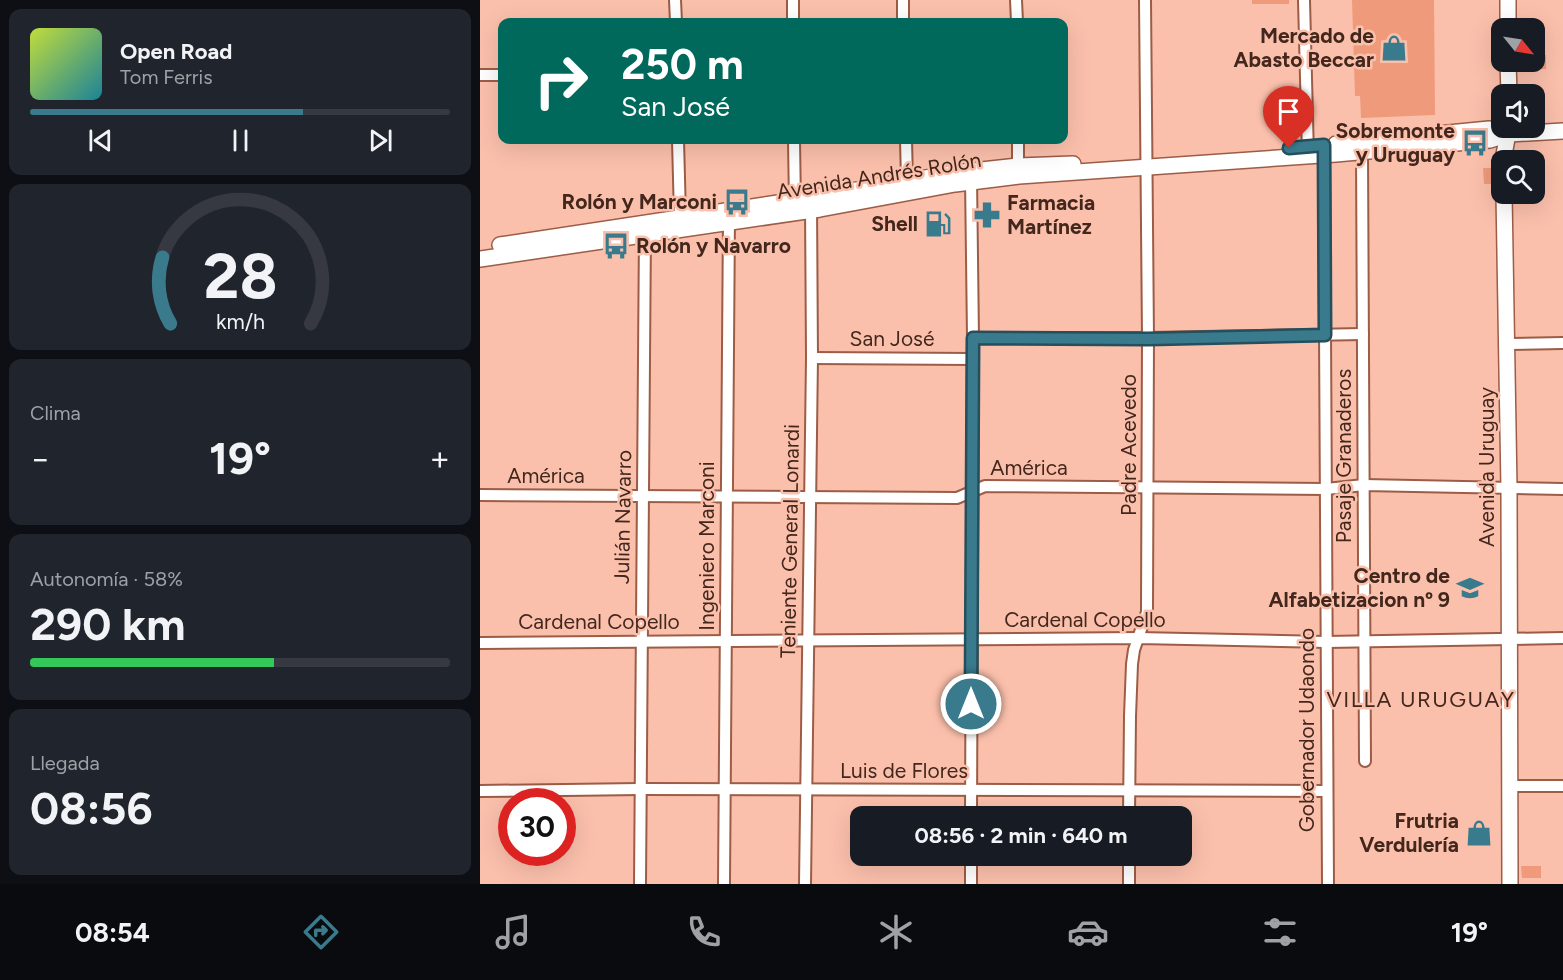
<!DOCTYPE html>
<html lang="es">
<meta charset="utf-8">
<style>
body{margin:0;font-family:Figtree,sans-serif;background:#20242c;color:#f1f3f6;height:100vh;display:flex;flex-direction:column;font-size:22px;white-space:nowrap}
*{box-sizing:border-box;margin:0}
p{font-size:20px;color:#9ea1a6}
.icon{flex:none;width:33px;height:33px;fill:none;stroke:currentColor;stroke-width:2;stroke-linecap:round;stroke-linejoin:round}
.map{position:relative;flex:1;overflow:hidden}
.side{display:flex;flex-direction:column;gap:9px;padding:9px;background:#0d0f14;width:480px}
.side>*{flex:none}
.guide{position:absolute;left:18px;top:18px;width:570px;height:126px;border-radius:12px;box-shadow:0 6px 24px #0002;background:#00695c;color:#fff;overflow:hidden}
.needle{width:39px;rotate:120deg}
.buttons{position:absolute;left:1011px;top:18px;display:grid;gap:12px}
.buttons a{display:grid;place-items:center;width:54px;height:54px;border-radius:12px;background:#171b24;box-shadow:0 6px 24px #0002;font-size:30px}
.speed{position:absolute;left:18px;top:788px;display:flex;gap:12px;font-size:30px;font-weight:700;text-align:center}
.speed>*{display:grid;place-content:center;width:78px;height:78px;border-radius:50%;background:#171b24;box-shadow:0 6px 24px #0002;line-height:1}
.speed .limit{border:9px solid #d22;background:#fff;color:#111}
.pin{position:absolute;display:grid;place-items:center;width:51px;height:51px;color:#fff;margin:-62px -26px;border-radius:50% 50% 50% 0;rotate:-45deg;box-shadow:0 0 6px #0007}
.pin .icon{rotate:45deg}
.me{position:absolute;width:66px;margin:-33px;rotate:0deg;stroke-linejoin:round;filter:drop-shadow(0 0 4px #0008)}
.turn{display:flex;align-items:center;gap:21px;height:126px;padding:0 24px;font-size:27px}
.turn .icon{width:78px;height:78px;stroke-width:2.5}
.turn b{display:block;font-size:42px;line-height:51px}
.big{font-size:45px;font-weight:700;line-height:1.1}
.side .card{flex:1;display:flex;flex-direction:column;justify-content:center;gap:9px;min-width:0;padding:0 21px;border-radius:12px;background:#20242c}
.side .dial{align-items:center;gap:0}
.dial svg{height:156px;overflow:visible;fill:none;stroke:#363941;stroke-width:7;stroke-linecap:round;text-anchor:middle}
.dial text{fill:#f1f3f6;stroke:none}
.song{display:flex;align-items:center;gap:18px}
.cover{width:72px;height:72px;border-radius:9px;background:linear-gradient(135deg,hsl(70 70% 55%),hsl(190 70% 35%))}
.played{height:6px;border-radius:3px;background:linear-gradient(90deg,#397a8d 65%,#363941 65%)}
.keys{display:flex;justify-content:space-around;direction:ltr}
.heat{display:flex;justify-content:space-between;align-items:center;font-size:33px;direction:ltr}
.charge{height:9px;border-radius:4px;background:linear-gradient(90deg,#34c759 58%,#363941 0)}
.trip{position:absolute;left:370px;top:806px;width:342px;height:60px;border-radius:12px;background:#171b24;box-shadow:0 6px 24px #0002;font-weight:700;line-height:60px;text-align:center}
.tab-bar{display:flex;height:96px;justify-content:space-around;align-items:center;background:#090b0e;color:#9ea1a6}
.tab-bar .icon{width:42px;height:42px}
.tab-bar .on{color:#397a8d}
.tab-bar b{font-size:27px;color:#f1f3f6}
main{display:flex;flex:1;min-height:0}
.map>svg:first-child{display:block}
.building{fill:#f09a7c}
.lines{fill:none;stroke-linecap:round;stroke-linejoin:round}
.street-casing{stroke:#9c5c45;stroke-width:14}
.secondary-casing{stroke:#9c5c45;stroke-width:18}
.street{stroke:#fff;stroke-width:10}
.secondary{stroke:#fff;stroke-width:15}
.route-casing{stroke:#254f5c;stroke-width:15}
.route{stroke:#397a8d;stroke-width:10}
.labels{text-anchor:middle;stroke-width:5;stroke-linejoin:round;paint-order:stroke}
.poi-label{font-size:21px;font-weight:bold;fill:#43271d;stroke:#fbc0ac;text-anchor:end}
.street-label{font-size:21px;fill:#43271d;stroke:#fbc0ac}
.neighbourhood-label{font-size:22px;letter-spacing:1.5px;fill:#43271d;stroke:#fbc0ac}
</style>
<main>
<section class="side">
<div class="card">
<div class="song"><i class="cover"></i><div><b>Open Road</b><p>Tom Ferris</p></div></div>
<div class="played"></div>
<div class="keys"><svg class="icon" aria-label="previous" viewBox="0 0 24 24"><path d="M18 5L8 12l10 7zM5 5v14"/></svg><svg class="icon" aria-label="pause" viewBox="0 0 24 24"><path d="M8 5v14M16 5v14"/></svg><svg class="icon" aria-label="next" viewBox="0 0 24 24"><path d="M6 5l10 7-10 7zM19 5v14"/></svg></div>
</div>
<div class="card dial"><svg viewBox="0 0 100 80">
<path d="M14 69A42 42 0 1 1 86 69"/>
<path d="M14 69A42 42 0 0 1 10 35" stroke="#397a8d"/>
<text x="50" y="56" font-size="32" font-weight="700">28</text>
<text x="50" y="72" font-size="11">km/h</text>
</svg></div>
<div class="card"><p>Clima</p>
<div class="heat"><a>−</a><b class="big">19°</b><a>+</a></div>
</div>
<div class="card"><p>Autonomía · 58%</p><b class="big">290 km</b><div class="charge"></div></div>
<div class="card"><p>Llegada</p><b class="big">08:56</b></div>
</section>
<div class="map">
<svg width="1083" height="884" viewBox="0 0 1083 884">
<rect width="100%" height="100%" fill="#fbc0ac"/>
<!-- building -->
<g class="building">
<rect x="772" y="0" width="37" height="4"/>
<polygon points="872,0 954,0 955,115 881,118 880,96 875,96"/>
<polygon points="1054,55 1066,55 1066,69 1049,70 1049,62 1054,62"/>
<polygon points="796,106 813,106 814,121 801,122 802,134 796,134"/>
<polygon points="1043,155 1060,155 1059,172 1054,172 1054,160 1040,160"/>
<polygon points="1003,168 1016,168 1016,184 1004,184"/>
<rect x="990" y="827" width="19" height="12"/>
<polygon points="1041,866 1061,866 1061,878 1042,878"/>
</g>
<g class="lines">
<!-- street casing -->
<g class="street-casing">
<g id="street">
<polyline points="195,0 196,22"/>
<polyline points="313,0 313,22"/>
<polyline points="423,0 423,22"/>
<polyline points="536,0 537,22"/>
<polyline points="824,0 828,156"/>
<polyline points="0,75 22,75"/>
<polyline points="198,140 200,217"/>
<polyline points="314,140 315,205"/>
<polyline points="426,140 427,180"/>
<polyline points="538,140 538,172"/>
<polyline points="844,145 848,884"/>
<polyline points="882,152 885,761"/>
<polyline points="491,177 493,338 491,816"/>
<polyline points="493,338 668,338 883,334"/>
<polyline points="1028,344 1083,343"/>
<polyline points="332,358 492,359"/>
<polyline points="0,495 477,498 505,486 846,489 884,485 1083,489"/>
<polyline points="0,643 658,638 846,642 1083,638"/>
<polyline points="1030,786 1083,786"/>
<polyline points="0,791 160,789 847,791"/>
<polyline points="649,816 650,716 652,664 654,650 667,612 668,338 665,0"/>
<polyline points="160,884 165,230"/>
<polyline points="244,884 249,215"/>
<polyline points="325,884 332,358 331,203"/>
<polyline points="491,884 491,855"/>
<polyline points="649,884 649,855"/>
</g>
</g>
<!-- secondary casing -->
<g class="secondary-casing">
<g id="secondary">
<polyline points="1028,0 1028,28"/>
<polyline points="1028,62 1029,94"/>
<polyline points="856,144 1009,129 1029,134"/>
<polyline points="1023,160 1029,128"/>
<polyline points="1024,194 1029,488 1030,884"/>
<polyline points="20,245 331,198 474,173 538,166 593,164"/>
<polyline points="0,259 340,209 475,184 539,176 856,154 1010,140 1029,134 1083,131"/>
</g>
</g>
<!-- street -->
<use href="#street" class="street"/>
<!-- secondary -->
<use href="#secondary" class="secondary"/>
</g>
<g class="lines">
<!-- route casing -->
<g class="route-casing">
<polyline id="route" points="491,704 493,338 668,339 845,335 844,145 809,148"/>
</g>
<!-- route -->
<use href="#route" class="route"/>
</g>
<!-- icons -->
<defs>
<g id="shop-bare" transform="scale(2.07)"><path d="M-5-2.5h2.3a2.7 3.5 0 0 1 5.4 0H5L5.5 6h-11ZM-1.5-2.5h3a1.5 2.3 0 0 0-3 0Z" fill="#397a8d" stroke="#fbc0ac" stroke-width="2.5" paint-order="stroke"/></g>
<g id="bus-bare" transform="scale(2.07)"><path d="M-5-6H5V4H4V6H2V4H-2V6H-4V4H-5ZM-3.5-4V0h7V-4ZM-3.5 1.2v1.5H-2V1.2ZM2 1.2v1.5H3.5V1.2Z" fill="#397a8d" stroke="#fbc0ac" stroke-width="2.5" paint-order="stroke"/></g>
<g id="pharmacy-bare" transform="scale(2.07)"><path d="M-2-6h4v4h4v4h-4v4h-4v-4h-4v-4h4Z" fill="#397a8d" stroke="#fbc0ac" stroke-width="2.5" paint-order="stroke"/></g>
<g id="fuel-bare" transform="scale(2.07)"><path d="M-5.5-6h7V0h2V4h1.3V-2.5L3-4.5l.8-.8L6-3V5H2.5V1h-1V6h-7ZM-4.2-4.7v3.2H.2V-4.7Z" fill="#397a8d" stroke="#fbc0ac" stroke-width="2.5" paint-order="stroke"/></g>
<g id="school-bare" transform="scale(2.07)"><path d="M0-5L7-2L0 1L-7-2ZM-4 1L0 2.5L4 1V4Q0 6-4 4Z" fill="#397a8d" stroke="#fbc0ac" stroke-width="2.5" paint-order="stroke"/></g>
</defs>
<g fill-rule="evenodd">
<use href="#shop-bare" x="914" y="48"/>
<use href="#bus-bare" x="995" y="143"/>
<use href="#bus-bare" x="257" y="202"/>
<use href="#pharmacy-bare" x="507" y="215"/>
<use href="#fuel-bare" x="458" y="224"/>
<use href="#bus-bare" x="136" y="246"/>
<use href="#school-bare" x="990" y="588"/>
<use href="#shop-bare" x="999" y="833"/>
</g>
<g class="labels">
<!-- poi labels -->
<g class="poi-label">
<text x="894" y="43">Mercado de<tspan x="894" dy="24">Abasto Beccar</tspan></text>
<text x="975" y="138">Sobremonte<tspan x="975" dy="24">y Uruguay</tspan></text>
<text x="237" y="209">Rolón y Marconi</text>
<text x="527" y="210" text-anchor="start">Farmacia<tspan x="527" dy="24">Martínez</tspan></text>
<text x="438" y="231">Shell</text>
<text x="156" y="253" text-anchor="start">Rolón y Navarro</text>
<text x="970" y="583">Centro de<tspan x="970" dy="24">Alfabetizacion nº 9</tspan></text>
<text x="979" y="828">Frutria<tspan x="979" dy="24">Verdulería</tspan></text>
</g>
<!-- street labels -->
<g class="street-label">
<text transform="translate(399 176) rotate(-9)" y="7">Avenida Andrés Rolón</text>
<text x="412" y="346">San José</text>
<text transform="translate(649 445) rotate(-90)" y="7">Padre Acevedo</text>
<text transform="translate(864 456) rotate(-90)" y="7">Pasaje Granaderos</text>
<text transform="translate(1007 467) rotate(-90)" y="7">Avenida Uruguay</text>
<text x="549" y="475">América</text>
<text x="66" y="483">América</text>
<text transform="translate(143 517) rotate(-89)" y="7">Julián Navarro</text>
<text transform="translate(310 541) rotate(-89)" y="7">Teniente General Lonardi</text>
<text transform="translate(227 546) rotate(-90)" y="7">Ingeniero Marconi</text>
<text x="605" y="627">Cardenal Copello</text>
<text x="119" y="629">Cardenal Copello</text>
<text transform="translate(827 730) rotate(-90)" y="7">Gobernador Udaondo</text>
<text x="424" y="778">Luis de Flores</text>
</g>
<!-- neighbourhood labels -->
<g class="neighbourhood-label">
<text x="941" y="707">VILLA URUGUAY</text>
</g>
</g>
</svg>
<div class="buttons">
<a><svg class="needle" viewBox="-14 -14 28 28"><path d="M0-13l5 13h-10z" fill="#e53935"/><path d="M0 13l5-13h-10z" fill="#9ea1a6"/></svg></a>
<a><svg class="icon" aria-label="sound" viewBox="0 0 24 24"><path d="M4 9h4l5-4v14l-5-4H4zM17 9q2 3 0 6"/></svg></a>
<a><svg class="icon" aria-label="search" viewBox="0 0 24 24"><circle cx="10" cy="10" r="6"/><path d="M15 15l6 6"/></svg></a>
</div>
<div class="speed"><div class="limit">30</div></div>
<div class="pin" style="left:809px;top:148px;background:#d93025"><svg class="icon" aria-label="arrive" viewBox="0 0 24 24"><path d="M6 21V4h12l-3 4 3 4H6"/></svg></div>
<svg class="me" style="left:491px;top:704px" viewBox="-20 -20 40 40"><circle r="17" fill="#397a8d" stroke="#fff" stroke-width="3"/><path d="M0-11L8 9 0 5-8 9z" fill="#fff"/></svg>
<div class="trip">08:56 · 2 min · 640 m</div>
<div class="guide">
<div class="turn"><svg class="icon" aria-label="right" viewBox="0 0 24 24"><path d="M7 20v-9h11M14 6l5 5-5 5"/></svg><div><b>250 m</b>San José</div></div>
</div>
</div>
</main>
<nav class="tab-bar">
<b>08:54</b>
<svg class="icon on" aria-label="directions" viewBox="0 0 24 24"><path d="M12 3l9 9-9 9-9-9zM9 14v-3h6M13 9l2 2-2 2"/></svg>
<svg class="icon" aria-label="music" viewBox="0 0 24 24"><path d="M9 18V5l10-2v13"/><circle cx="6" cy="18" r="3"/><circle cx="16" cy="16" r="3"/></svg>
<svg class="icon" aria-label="phone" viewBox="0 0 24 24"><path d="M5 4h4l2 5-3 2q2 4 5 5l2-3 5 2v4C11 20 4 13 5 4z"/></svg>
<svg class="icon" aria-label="climate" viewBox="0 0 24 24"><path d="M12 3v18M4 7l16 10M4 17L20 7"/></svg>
<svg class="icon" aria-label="car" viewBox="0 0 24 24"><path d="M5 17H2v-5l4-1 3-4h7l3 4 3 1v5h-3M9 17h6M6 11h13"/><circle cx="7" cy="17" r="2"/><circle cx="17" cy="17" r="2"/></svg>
<svg class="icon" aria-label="filters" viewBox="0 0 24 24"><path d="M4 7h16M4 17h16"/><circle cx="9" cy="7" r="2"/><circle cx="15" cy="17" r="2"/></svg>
<b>19°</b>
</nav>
